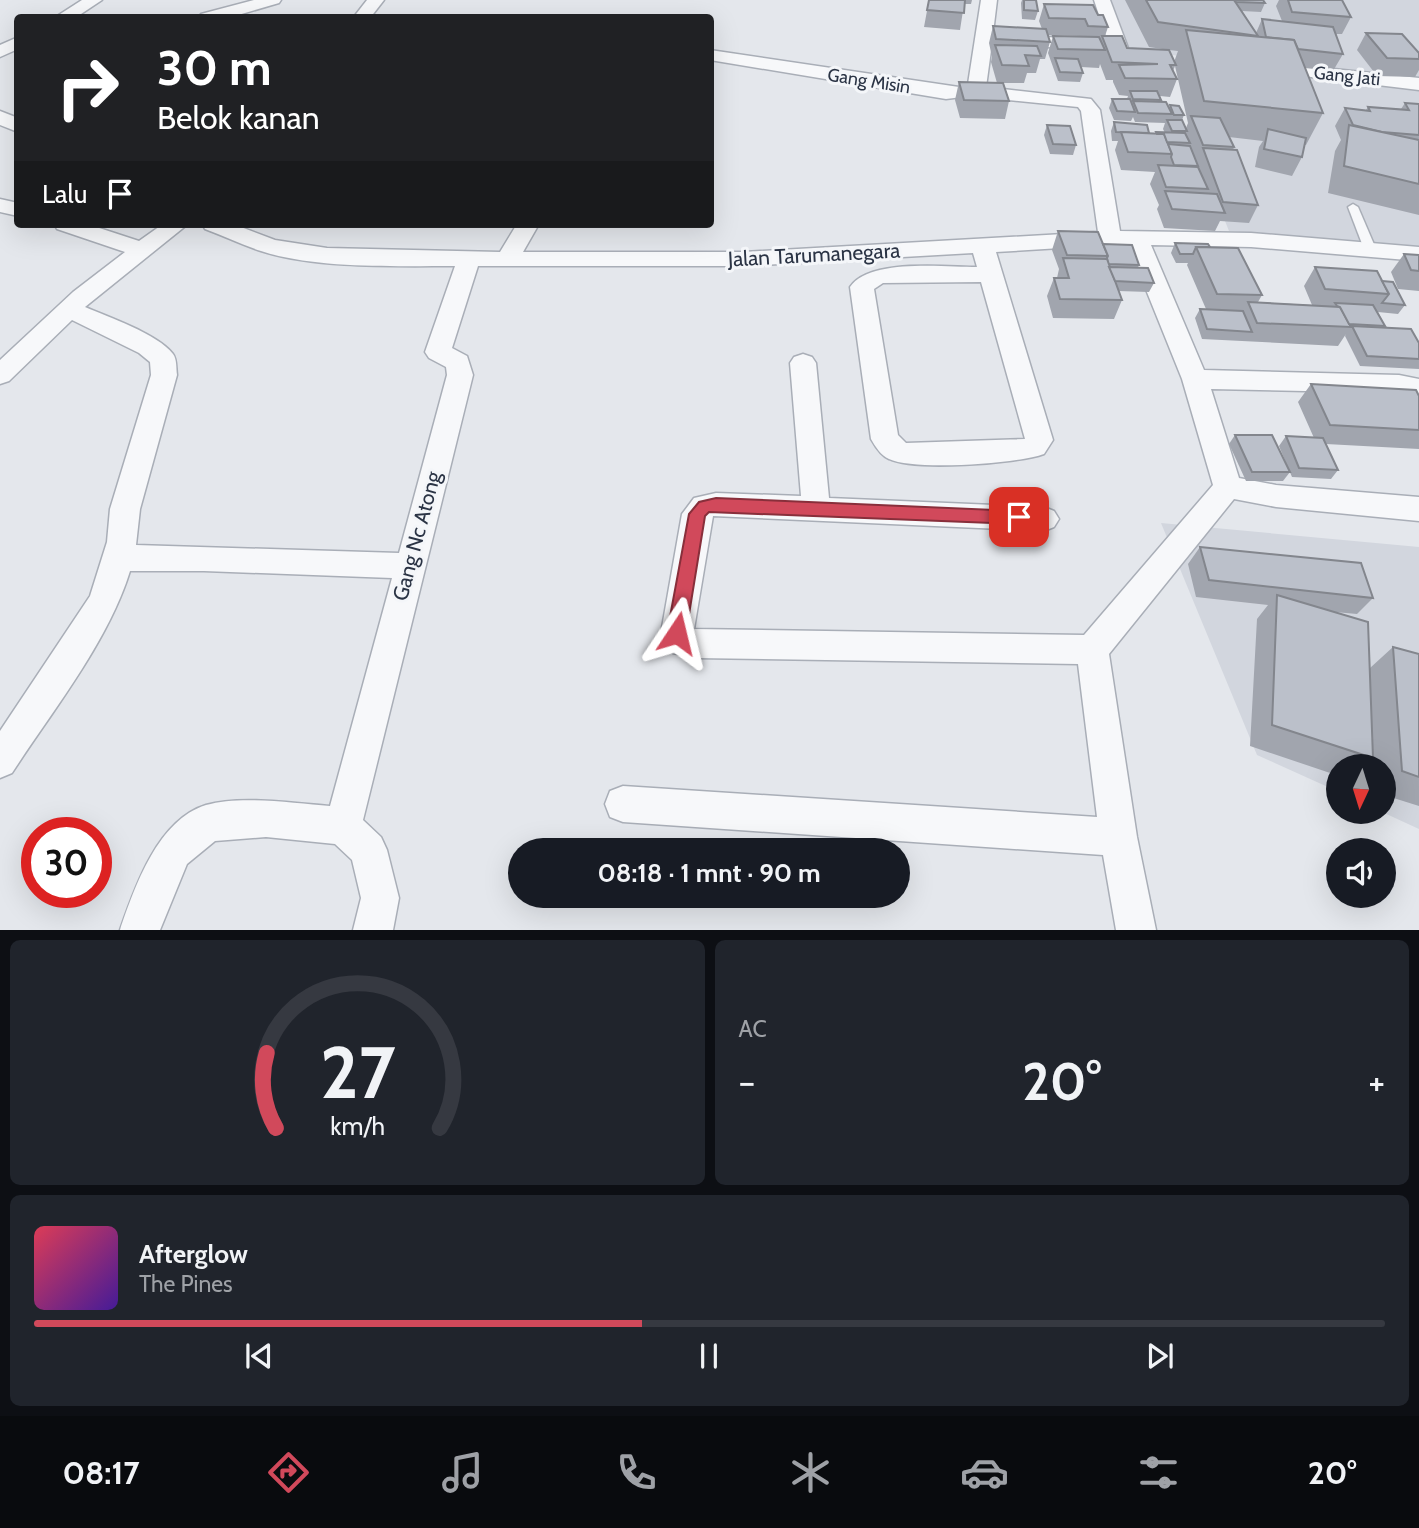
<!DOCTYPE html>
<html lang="id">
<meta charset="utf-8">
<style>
body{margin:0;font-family:Cabin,sans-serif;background:#20242c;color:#f1f3f6;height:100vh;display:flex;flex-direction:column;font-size:26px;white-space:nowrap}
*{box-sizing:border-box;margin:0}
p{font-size:23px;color:#9ea1a6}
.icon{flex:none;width:38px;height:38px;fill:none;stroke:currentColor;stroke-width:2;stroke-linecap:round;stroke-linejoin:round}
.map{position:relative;height:930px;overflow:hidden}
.panel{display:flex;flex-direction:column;gap:10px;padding:10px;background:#0d0f14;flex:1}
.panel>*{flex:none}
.banner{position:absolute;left:14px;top:14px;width:700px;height:214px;border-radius:7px;box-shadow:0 7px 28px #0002;background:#202124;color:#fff;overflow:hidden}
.needle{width:46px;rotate:184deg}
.fabs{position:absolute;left:1326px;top:754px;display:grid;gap:14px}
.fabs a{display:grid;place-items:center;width:70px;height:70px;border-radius:50%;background:#171b24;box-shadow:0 7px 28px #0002;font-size:35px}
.speed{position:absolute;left:21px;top:817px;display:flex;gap:14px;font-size:35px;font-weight:700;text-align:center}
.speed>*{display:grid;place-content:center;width:91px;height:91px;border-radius:50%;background:#171b24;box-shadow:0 7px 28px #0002;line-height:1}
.speed .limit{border:10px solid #d22;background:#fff;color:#111}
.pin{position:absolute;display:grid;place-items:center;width:60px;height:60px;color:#fff;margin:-30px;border-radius:14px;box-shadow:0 4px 10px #0006}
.me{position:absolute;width:77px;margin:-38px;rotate:10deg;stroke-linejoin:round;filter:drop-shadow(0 0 5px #0008)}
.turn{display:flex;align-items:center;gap:24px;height:147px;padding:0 28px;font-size:32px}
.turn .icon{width:91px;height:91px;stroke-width:2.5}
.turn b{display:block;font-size:49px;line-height:60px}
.then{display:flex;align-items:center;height:66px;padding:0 28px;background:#0003;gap:14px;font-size:26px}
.big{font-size:52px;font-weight:700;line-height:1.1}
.panel .card{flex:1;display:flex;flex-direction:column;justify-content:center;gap:10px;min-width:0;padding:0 24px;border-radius:10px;background:#20242c}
.panel .dial{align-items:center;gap:0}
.dial svg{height:182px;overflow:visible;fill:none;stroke:#363941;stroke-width:7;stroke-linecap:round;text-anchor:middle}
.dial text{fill:#f1f3f6;stroke:none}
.song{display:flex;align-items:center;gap:21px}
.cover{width:84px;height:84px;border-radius:10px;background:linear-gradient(135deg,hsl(350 70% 55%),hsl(260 70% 35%))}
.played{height:7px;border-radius:4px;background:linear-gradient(90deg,#d1495b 45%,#363941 45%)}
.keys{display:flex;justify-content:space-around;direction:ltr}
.heat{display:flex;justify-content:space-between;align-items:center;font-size:38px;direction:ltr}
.panel .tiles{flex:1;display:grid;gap:10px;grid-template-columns:1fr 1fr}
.card:last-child{grid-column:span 2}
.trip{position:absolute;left:508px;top:838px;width:402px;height:70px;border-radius:35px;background:#171b24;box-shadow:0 7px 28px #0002;font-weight:700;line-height:70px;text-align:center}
.tabs{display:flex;height:112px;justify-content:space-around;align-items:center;background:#090b0e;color:#9ea1a6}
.tabs .icon{width:49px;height:49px}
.tabs .active{color:#d1495b}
.tabs b{font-size:32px;color:#f1f3f6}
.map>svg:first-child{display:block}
.built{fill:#d2d6de}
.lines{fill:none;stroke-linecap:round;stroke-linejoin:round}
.service-casing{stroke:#a9aeb7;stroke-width:3}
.minor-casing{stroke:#a9aeb7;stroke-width:3}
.service{fill:#f7f8fa;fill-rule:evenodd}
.minor{fill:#f7f8fa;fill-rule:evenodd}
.wall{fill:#a1a5ae;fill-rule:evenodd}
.building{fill:#bbc0ca;stroke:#83868d;stroke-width:2}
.route{fill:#d1495b;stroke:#882f3b;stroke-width:2}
.labels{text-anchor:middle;stroke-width:6;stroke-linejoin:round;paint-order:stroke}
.far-street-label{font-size:18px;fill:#2b3445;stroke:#f4f6f9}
.street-label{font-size:21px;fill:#2b3445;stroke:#f4f6f9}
</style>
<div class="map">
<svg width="1419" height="930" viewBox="0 0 1419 930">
<rect width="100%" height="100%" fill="#e4e7ec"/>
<!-- built -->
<g class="built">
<polygon points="1106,0 1419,0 1419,246 1229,231 1190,133 1181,56 1126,50"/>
<polygon points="1161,523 1419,547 1419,829 1382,812 1384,766 1339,766 1339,792 1257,755"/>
</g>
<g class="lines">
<!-- service casing -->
<g class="service-casing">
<polygon id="service" points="1353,204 1358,207 1376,249 1374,251 1370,253 1364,249 1348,207"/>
</g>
<!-- minor casing -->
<g class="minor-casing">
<g id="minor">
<polygon points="82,0 102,0 75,18 54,18"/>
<polygon points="254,0 281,0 279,3 228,18 199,18 201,14"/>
<polygon points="367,0 384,0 370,18 353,18"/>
<path d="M981 0H997L993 33 1089 40 1098 45 1089 50 992 43 986 87 1091 99 1100 110 1120 231 1251 233 1419 247V261L1251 247 1151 245 1204 370 1399 375 1419 379V397L1399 393 1211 389 1239 478 1276 485 1419 497V521L1276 507 1234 499 1109 654 1137 837 1156 930H1116L1103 855 623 822 610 817 605 804 610 791 623 786 1097 817 1078 664 696 658 673 653 661 633 682 514 694 498 716 493 801 496 790 363 794 357 803 354 812 357 816 363 829 498 1044 507 1054 511 1059 519 1054 527 1044 531 713 516 694 629 1084 635 1213 485 1182 379 1128 245H1110L996 252 1053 440 1044 454C1016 464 914 471 889 459 881 456 875 446 871 439L850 287C869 258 945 267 977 267L973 253 744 266H478L452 348 467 356 473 375 363 820 381 837 387 850 399 898 393 930H353L361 898 352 860 335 844 266 837 215 841 187 864 160 930H120C135 886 158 820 206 805 240 795 294 803 330 806L392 578 204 571H130C108 642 53 710 12 773L0 778V731L90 596 107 542 110 509 151 375 150 362 139 353 72 320 9 381 0 384V360L73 292 125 252 57 229 54 224H87L139 241 163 224H188L85 307C108 317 158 334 173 354 177 359 176 368 177 375L140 509 136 545 399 553 447 375 446 367 429 358 425 352 455 266C397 266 315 269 261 251 242 245 224 236 205 229L202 224H233L275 240 327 248 500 252 517 224H539L523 252H744L1098 232 1081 111 1078 107 970 96 946 99 710 60V50L959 87 968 84ZM981 282 1025 439 906 443 898 435 874 289 883 283Z"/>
<polygon points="1094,0 1110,0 1128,48 1125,52 1119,53 1110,48"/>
<polygon points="18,37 18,49 0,57 0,45"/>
<polygon points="1268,62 1419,78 1419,90 1262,71 1259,67"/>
<polygon points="0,111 18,118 18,132 0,125"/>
<polygon points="0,199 18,203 18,216 0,212"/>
</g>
</g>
<!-- service -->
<use href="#service" class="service"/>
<!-- minor -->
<use href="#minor" class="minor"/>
</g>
<!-- wall -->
<g class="wall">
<polygon points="929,0 972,0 971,4 964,4 960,30 924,27"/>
<polygon points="1022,0 1036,0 1038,11 1035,20 1022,19 1021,3"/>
<path d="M1125 0H1263L1265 3 1261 12 1242 11 1256 33 1262 19 1282 21 1276 6 1279 0H1342L1351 17 1342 34H1336L1343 54 1333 71 1305 68 1323 113 1306 145H1304L1302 157 1292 176 1255 167 1259 147 1263 141 1229 137 1234 147 1233 150 1258 205 1249 223 1220 221 1215 231 1164 228 1157 209 1159 205 1150 184 1155 172 1121 170 1115 150 1118 141H1112L1111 131 1114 122 1149 133H1165L1163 129 1165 123 1135 122 1133 117 1131 121 1114 120 1109 108 1112 99H1127L1128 96 1119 95 1113 82V80H1106L1100 64 1099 68 1081 67 1083 73 1080 82 1058 81 1048 53 1053 36H1080L1048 35 1050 42 1045 59H1040L1036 73H1027L1024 83H1003L1009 101 1005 119 960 118 955 100 959 82 997 83 991 62 992 57 989 43 993 26 1042 29 1039 21 1044 4 1098 15 1108 27 1105 36 1127 48 1169 50 1149 47ZM1169 50 1178 51 1174 62ZM1175 66 1188 123 1186 128 1182 120 1184 115 1170 105 1169 108 1160 102 1161 100 1160 96 1170 97 1177 79 1173 71Z"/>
<polygon points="1366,33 1419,53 1419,70 1415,77 1377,76 1357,50"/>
<polygon points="1405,103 1419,104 1419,215 1328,193 1335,151 1341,140 1335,126 1345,108 1366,110 1368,107 1401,109"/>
<polygon points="1047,125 1076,145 1073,155 1050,154 1044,135"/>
<polygon points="1058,231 1103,244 1139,265 1138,268 1154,283 1149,292 1118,291 1122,300 1114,319 1053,318 1047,296 1054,278 1057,278 1059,269 1052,250"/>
<polygon points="1175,243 1210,247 1262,295 1258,302 1312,305 1304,286 1315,267 1382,281 1405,305 1398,314 1378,312 1385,326 1384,328 1419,343 1419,369 1360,366 1345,336 1346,334 1338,346 1202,339 1195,318 1200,309 1206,309 1187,265 1188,263 1176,263 1171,253"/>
<polygon points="1404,254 1419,255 1419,291 1398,289 1391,272"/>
<polygon points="1311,384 1419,396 1419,449 1326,444 1338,470 1331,479 1292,477 1279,446 1286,436 1314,438 1298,402"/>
<polygon points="1235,435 1290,472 1283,481 1246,481 1229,444"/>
<polygon points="1200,547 1373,598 1357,614 1335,612 1370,668 1393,647 1419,654 1419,806 1384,795 1384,766 1373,766 1372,759 1362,766 1339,766 1339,776 1250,746 1257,619 1268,605 1196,597 1188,564"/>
</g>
<!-- building -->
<g class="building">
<polygon points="929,0 965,0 964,13 927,10"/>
<polygon points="1024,0 1036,0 1038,11 1024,10"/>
<polygon points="1146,0 1234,0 1258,36 1158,22"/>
<polygon points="1234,0 1263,0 1265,3 1236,2"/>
<polygon points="1288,0 1342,0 1351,17 1292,12"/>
<polygon points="1044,4 1093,5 1098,15 1103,15 1108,27 1088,26 1085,19 1049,18"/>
<polygon points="1262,19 1333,27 1343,54 1298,49 1294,40 1266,37"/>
<polygon points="993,26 1046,29 1050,42 996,39"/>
<polygon points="1186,30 1294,40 1323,113 1204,101"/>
<polygon points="1366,33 1402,34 1419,53 1419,59 1387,58"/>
<polygon points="1053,36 1099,37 1105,50 1058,49"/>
<polygon points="1102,36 1122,36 1127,48 1169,50 1176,65 1170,65 1177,79 1125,78 1119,65 1158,64 1112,62"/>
<polygon points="995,45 1037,46 1041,56 1025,55 1029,66 1002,65"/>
<polygon points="1055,58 1078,59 1083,73 1060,72"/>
<polygon points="959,82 1003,83 1009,101 964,100"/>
<polygon points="1130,91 1157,91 1161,100 1133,99"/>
<polygon points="1112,99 1130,99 1135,112 1117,111"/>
<polygon points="1133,101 1166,102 1172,114 1138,113"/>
<polygon points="1405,103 1419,104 1419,135 1382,132 1353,125 1345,108 1370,111 1368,107 1409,110"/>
<polygon points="1170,105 1179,106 1184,115 1174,115"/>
<polygon points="1191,116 1220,118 1234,147 1203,145"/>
<polygon points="1167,120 1182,120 1187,131 1172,131"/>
<polygon points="1114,122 1147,125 1149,133 1116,132"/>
<polygon points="1047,125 1070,126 1076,145 1053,144"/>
<polygon points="1349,125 1419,140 1419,184 1344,166"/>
<polygon points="1268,129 1306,138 1302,157 1264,149"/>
<polygon points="1121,132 1164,134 1172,154 1128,152"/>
<polygon points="1156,132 1185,133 1190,143 1167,142 1164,134 1157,134"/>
<polygon points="1168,144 1190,146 1198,166 1174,165 1171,157 1172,154"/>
<polygon points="1203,148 1237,150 1258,205 1223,202"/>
<polygon points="1158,165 1198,167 1208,189 1166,187"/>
<polygon points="1165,191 1217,194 1225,213 1172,209"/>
<polygon points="1058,231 1098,232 1108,256 1067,255"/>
<polygon points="1175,243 1208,244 1210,247 1196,247 1193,254 1180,254"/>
<polygon points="1103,244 1132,245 1139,265 1108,264 1107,258 1108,256"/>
<polygon points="1196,247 1238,248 1262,295 1217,294"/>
<polygon points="1404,254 1419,255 1419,271 1411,270"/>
<polygon points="1063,258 1107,259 1122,300 1060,299 1054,278 1069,278"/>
<polygon points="1109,267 1148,268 1154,283 1115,281"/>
<polygon points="1315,267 1377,271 1389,294 1325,289"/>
<polygon points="1382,281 1393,282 1405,305 1382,303 1389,294"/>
<polygon points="1248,302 1340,307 1351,327 1257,323"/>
<polygon points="1335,303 1373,305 1385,326 1349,324 1340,307 1337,306"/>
<polygon points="1200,309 1243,311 1252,332 1207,329"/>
<polygon points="1352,326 1411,329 1419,343 1419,359 1367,356"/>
<polygon points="1311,384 1416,390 1419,396 1419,430 1330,425"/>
<polygon points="1235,435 1272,435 1290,472 1252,472"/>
<polygon points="1286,436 1323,438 1338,470 1299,468"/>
<polygon points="1200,547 1361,563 1373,598 1209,580"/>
<polygon points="1277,595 1368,622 1373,758 1272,725"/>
<polygon points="1393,647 1419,654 1419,777 1402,771"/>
</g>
<!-- route -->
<polygon class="route" points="716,498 1019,511 1025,513 1027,517 1025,522 1019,524 709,512 705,516 686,633 683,639 677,641 670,639 667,633 689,514 699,502"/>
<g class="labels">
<!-- far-street labels -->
<g class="far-street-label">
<text transform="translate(1347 76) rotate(6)" y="6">Gang Jati</text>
<text transform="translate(869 81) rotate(9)" y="6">Gang Misin</text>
</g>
<!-- street labels -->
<g class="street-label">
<text transform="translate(814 255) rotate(-3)" y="7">Jalan Tarumanegara</text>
<text transform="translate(417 536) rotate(-75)" y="7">Gang Nc Atong</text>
</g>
</g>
</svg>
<div class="fabs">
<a><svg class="needle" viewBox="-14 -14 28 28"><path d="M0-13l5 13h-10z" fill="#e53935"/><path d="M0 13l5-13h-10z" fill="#9ea1a6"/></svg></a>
<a><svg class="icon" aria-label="sound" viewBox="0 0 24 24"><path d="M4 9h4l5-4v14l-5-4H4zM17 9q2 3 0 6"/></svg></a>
</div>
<div class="speed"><div class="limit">30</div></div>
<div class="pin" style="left:1019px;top:517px;background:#d93025"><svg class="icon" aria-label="arrive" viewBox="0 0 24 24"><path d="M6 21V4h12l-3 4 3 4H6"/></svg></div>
<svg class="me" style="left:677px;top:633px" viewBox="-20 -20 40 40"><path d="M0-17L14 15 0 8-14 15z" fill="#d1495b" stroke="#fff" stroke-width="4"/></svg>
<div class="trip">08:18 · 1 mnt · 90 m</div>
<div class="banner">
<div class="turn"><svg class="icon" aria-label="right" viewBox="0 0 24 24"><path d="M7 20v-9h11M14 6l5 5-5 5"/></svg><div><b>30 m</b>Belok kanan</div></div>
<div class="then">Lalu<svg class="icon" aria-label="arrive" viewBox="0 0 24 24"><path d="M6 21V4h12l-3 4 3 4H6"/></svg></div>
</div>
</div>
<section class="panel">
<div class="tiles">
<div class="card dial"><svg viewBox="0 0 100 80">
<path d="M14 69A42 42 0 1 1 86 69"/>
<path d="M14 69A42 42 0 0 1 10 36" stroke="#d1495b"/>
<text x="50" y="56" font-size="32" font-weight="700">27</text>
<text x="50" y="72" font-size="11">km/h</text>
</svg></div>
<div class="card"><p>AC</p>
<div class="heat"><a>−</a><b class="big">20°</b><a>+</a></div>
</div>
<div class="card">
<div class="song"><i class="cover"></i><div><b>Afterglow</b><p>The Pines</p></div></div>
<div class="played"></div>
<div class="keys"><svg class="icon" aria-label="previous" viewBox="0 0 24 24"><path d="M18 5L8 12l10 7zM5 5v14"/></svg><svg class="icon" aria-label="pause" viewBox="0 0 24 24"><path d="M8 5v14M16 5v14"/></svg><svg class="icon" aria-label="next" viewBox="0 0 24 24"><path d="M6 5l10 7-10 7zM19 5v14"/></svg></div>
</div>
</div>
</section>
<nav class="tabs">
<b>08:17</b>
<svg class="icon active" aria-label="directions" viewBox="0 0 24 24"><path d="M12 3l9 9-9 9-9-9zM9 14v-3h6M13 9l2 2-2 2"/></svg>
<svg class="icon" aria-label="music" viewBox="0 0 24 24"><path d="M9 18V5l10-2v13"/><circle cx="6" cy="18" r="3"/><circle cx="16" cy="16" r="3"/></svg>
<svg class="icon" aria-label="phone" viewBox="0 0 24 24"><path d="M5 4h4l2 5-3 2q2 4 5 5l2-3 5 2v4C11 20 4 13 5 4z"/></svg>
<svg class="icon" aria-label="climate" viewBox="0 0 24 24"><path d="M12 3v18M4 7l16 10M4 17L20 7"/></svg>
<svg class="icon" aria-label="car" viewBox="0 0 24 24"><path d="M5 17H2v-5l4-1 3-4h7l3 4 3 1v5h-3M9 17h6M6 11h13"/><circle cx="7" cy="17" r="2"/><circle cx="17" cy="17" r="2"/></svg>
<svg class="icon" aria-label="filters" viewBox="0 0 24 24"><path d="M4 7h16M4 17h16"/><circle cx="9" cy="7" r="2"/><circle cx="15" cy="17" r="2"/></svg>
<b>20°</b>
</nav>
